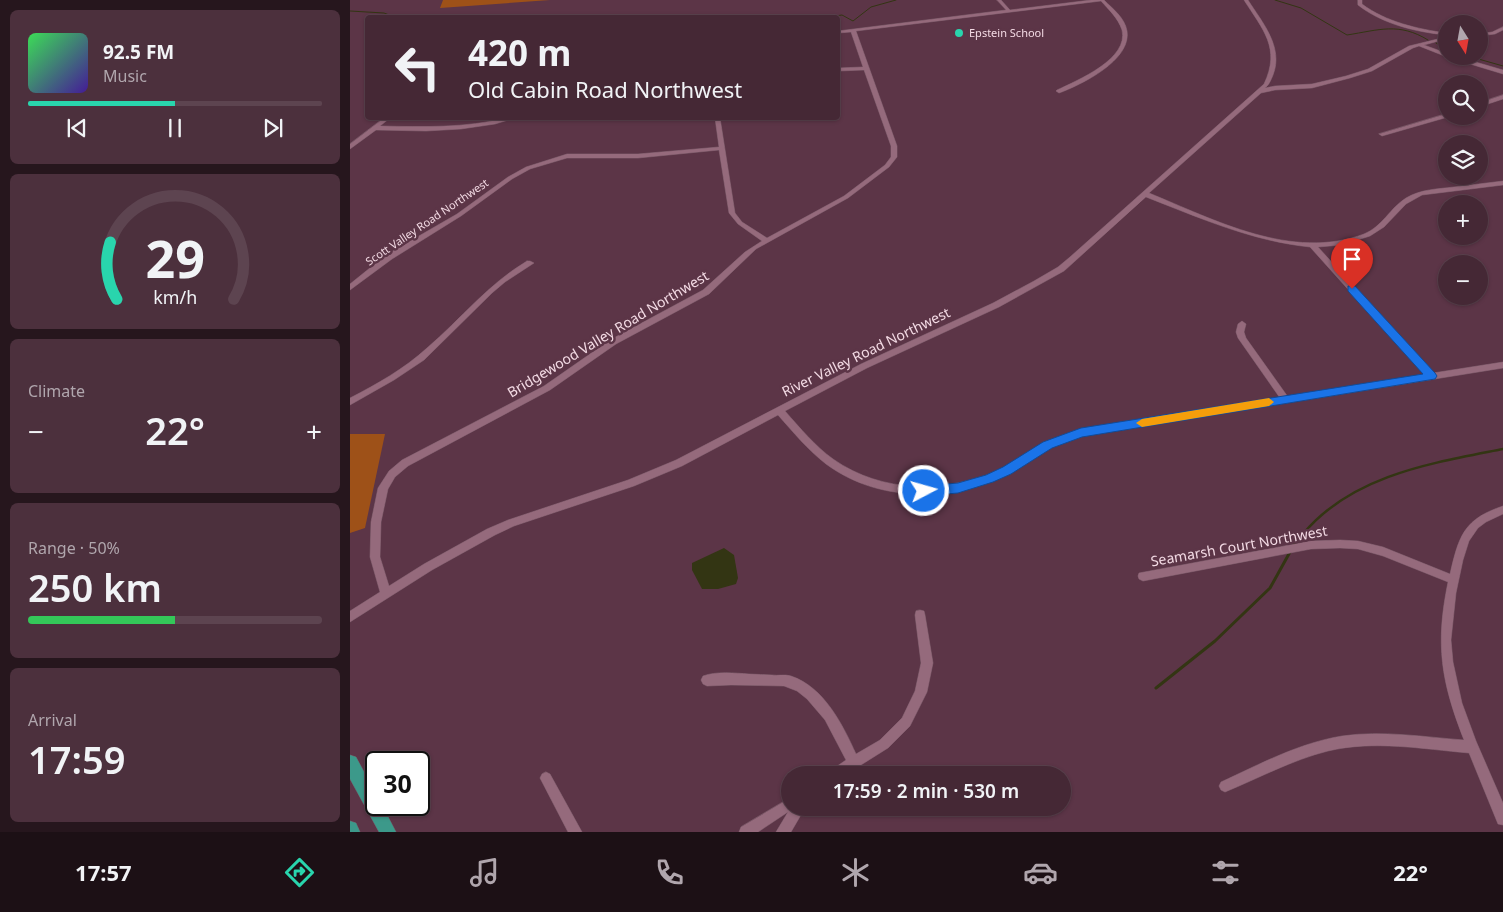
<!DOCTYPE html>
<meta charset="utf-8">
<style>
body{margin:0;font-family:"Noto Sans",sans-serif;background:#4c303d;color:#f1f3f6;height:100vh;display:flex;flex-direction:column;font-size:19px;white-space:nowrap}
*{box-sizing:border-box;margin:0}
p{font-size:16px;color:#b0a6ad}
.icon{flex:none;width:28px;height:28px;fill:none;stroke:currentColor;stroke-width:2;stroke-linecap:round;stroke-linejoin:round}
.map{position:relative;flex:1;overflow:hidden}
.panel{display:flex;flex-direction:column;gap:10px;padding:10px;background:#26161d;width:350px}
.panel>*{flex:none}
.banner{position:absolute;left:15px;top:15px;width:475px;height:105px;border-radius:5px;box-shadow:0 1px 4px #0004,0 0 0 1px #5d4450;background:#452835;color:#f1f3f6;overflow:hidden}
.needle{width:32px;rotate:169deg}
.tools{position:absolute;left:1088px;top:15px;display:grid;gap:10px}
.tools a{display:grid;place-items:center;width:50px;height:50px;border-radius:50%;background:#452835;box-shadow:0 1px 4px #0004,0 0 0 1px #5d4450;font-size:25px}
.speed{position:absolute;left:15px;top:751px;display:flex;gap:10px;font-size:25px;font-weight:700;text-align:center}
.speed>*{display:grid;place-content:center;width:65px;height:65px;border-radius:50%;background:#452835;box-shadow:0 1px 4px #0004,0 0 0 1px #5d4450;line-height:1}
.speed .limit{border:2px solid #111;border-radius:8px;background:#fff;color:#111}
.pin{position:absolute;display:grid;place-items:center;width:42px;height:42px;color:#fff;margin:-51px -21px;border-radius:50% 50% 50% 0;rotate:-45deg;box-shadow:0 0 5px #0007}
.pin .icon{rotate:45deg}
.me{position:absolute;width:55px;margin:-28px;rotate:84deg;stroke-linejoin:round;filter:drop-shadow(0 0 4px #0008)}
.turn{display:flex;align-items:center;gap:18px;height:105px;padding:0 20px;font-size:22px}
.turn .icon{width:65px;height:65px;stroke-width:2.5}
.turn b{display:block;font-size:35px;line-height:42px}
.big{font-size:38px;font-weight:600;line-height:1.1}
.panel .widget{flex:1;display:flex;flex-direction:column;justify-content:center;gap:8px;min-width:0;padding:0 18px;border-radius:8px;background:#4c303d}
.panel .dial{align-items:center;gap:0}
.dial svg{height:130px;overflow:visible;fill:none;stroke:#5d4450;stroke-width:7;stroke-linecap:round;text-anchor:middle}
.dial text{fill:#f1f3f6;stroke:none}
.song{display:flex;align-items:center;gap:15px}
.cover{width:60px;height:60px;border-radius:8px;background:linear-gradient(135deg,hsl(130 70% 55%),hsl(260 70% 35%))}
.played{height:5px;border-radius:2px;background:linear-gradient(90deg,#29d5ad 50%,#5d4450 50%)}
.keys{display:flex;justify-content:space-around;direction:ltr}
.heat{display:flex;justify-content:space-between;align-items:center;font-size:28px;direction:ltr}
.charge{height:8px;border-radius:4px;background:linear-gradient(90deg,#34c759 50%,#5d4450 0)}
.trip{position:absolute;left:431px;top:766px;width:290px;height:50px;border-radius:25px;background:#452835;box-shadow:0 1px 4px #0004,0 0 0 1px #5d4450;font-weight:600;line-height:50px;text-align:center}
.menu{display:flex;height:80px;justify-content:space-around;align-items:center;background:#1c1015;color:#b0a6ad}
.menu .icon{width:35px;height:35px}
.menu .on{color:#29d5ad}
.menu b{font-size:22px;color:#f1f3f6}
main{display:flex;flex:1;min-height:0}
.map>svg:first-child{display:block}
.green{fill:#9e5118}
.water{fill:#333513}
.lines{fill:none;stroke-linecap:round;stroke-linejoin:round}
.stream-far2{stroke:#333513;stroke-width:1}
.stream-far1{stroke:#333513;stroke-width:2.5}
.stream{stroke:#333513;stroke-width:3}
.minor-casing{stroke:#765564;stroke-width:1}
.major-casing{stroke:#765564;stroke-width:1}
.minor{fill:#956a7c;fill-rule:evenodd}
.major{fill:#3c998a;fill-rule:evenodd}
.route{fill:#1a73e8;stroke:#114b97}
.slow{fill:#f59e0b}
.poi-dot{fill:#29d5ad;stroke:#5c3547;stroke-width:2}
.labels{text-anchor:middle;stroke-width:5;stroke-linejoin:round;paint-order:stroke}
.far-poi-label{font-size:11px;fill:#f3dae4;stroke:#5c3547;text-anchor:start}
.far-street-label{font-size:11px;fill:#f3dae4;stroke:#5c3547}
.street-label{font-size:14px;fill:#f3dae4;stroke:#5c3547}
</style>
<main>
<section class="panel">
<div class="widget">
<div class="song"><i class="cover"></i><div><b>92.5 FM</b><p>Music</p></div></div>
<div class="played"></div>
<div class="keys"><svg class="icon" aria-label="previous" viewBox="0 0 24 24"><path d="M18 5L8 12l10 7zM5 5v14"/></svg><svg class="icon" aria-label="pause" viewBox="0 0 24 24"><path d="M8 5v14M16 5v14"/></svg><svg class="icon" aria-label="next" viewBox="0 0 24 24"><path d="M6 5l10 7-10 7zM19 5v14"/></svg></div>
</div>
<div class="widget dial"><svg viewBox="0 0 100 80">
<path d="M14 69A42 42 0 1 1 86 69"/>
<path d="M14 69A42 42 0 0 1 10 34" stroke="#29d5ad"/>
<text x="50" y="56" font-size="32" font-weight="700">29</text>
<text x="50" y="72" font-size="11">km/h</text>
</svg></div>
<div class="widget"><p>Climate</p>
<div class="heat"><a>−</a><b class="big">22°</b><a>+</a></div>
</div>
<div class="widget"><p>Range · 50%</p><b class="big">250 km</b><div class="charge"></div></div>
<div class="widget"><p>Arrival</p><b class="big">17:59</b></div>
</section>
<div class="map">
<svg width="1153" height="832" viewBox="0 0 1153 832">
<rect width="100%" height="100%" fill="#5c3547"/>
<!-- green -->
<g class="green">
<polygon points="93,0 200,0 90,8"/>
<polygon points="0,434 35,434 15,528 0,533"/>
</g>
<!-- water -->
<polygon class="water" points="374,548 384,555 388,578 386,584 368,589 352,589 342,570 342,563"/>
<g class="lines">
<!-- stream-far2 -->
<g class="stream-far2">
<path d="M925 0 951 8 997 35C1029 30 1049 22 1078 40"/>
<polyline points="0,11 34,13 47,18"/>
<polyline points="472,18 492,15 503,21 521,7 546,0"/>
<polyline points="1086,43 1096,49"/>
<polyline points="1118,56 1153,66"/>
</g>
<!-- stream-far1 -->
<path class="stream-far1" d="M953 534C1002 475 1082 463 1153 449"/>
<!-- stream -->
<g class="stream">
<polyline points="944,545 954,533"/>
<polyline points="806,688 865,641 920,588 940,552"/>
</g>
<!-- minor casing -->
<g class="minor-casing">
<g id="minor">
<path d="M647 0H651L660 10 741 0H754C763 9 775 18 777 31 782 60 731 85 709 93L706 91 707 90C728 80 779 59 772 30 768 18 759 10 751 1L506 31 547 146V157L539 167 498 198 406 249 359 294 266 344 200 390 58 466 45 477 38 489 31 522 30 557 39 586 74 564 137 529 158 520 278 480 326 460 511 364 643 303 684 281 708 267 720 257 914 84C931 48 913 30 894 0H898C912 22 934 47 923 75 921 80 919 85 915 88L925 86 962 84 996 76 1018 69 1059 46 1096 37V39L1074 45 1096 53V56H1105L1153 70V74L1097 57 1069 46 1063 48 1022 71 1000 78 962 88 925 90 911 93 799 193C865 220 942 261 1014 234 1032 227 1040 208 1056 198 1071 189 1088 189 1104 187 1120 185 1137 183 1153 181V185L1072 195 1056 204 1034 227 1020 236 992 245 968 247 1083 373 1153 362V368L731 436C715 441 700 448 686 456 676 462 667 470 657 475 599 501 529 503 476 464 458 450 443 432 428 415L332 466 284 486 164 526 145 535 82 570 0 622V611L30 592 20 557 21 522 28 488 39 471 52 460 194 386 260 340 353 290 395 252 412 241 388 224 379 213 369 150 288 158H217L180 169 162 179 111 216 42 259 0 290V284L36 255 107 214 158 177 176 167 217 154H288L369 147 365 118H370L385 213 392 222 417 238 494 196 535 165 541 157V146L514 70 488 71V68L513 67 501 32 488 33V31L656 10ZM796 197C850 218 902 241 960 247L1075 375 938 397 896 338 894 332 896 324 892 321 888 324 886 332 888 338 930 398C885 405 840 412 795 419 774 423 752 425 731 430 713 434 695 442 679 452 669 458 660 465 650 470 596 493 533 494 483 459 465 446 450 428 435 411L517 368 649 307 714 271Z"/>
<path d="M1008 0H1012V4C1036 22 1068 29 1096 33V35C1066 32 1032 24 1008 5Z"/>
<polygon points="1153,27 1153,30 1145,34 1129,36 1129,34 1142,32"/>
<polygon points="1153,95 1153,99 1129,107 1129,103"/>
<polygon points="1096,114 1098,117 1032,136 1029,134"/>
<path d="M34 118H40L30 126C73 127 115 128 157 118H165L145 124 111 129 76 131 26 130 0 149V144Z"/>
<path d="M177 261H180L184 263 155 282 142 293 74 360 44 380 0 405V398C27 384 54 369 77 348 111 319 138 284 177 261Z"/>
<path d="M1153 506V514L1136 522 1128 528 1119 541 1113 560 1106 593 1101 640 1103 662 1112 703 1126 741 1153 803V825L1148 824 1119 753C1072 749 1024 740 978 751 942 760 909 778 875 792L871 790 869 786 871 782C910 764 949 743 992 736 1032 730 1074 737 1114 740 1091 681 1085 645 1098 582L1033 556 1008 549 990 548 961 549 793 581 789 579 788 576 789 573 961 541 990 540 1008 541 1033 547 1100 574C1109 535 1114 519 1153 506Z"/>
<path d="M570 610 574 611 575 615 583 663 577 692 560 726 538 748 495 775H478L480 771 496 760 475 720 457 699 447 691 434 686 381 685 357 686 353 684 351 680 353 676C366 671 385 673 399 674 407 674 414 675 422 675 428 676 435 674 441 676 474 687 493 725 506 754L530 740 552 718 565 691 571 663 565 615 566 611Z"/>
<polygon points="196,772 200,774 232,832 218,832 190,778 192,774"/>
<polygon points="440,798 440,808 455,808 441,832 426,832 438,812 408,832 389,832 391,827"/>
</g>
</g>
<!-- major casing -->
<g class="major-casing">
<g id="major">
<polygon points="0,755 6,757 26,794 26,805 32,805 46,832 29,832 0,779"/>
<polygon points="0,821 6,823 10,832 0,832"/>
</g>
</g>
<!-- minor -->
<use href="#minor" class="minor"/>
<!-- major -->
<use href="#major" class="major"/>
</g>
<!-- route -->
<polygon class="route" points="998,286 1005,286 1085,373 1087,376 1085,379 732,437 702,448 661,474 643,482 608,493 574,496 570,495 568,491 570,488 574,486 608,483 636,475 653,467 693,442 731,428 1073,374 998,291"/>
<!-- slow -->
<polygon class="slow" points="919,398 924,402 919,406 792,427 786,423 792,419"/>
<!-- markers -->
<circle class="poi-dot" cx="609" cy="33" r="5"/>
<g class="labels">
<!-- far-poi labels -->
<g class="far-poi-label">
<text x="619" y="37">Epstein School</text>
</g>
<!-- far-street labels -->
<g class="far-street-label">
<text transform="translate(77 222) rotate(-34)" y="4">Scott Valley Road Northwest</text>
</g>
<!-- street labels -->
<g class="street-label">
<text transform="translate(258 334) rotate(-31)" y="5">Bridgewood Valley Road Northwest</text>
<text transform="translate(516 352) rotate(-26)" y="5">River Valley Road Northwest</text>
<text transform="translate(889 546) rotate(-10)" y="5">Seamarsh Court Northwest</text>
</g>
</g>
</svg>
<div class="tools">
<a><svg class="needle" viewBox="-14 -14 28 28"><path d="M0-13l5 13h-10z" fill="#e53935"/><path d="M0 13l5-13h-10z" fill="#b0a6ad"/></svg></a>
<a><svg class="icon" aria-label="search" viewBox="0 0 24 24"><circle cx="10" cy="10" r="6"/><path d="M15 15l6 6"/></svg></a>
<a><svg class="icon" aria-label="layers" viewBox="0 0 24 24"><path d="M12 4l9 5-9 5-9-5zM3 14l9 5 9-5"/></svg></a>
<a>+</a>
<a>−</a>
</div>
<div class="speed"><div class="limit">30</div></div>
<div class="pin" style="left:1002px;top:289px;background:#d93025"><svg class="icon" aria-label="arrive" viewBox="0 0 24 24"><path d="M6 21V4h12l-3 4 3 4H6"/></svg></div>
<svg class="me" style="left:574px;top:491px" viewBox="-20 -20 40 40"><circle r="17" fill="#1a73e8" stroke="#fff" stroke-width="3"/><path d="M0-11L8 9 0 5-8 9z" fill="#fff"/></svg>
<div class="trip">17:59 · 2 min · 530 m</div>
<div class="banner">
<div class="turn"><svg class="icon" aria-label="left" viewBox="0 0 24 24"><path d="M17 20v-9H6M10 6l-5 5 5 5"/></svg><div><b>420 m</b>Old Cabin Road Northwest</div></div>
</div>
</div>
</main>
<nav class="menu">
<b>17:57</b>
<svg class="icon on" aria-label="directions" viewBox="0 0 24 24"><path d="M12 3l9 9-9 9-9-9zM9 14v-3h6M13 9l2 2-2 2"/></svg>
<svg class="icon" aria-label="music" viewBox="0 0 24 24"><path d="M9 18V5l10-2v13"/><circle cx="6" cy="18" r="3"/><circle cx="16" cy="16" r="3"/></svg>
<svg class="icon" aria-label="phone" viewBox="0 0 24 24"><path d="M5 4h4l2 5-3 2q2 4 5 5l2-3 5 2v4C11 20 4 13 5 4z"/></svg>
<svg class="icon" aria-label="climate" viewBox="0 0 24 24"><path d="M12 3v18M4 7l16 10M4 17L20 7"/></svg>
<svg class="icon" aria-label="car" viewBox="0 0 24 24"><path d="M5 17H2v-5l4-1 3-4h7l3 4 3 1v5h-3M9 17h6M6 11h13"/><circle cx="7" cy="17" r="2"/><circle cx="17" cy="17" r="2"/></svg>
<svg class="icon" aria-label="filters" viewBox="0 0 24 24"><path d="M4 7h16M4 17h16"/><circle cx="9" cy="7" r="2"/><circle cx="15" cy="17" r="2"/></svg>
<b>22°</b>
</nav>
